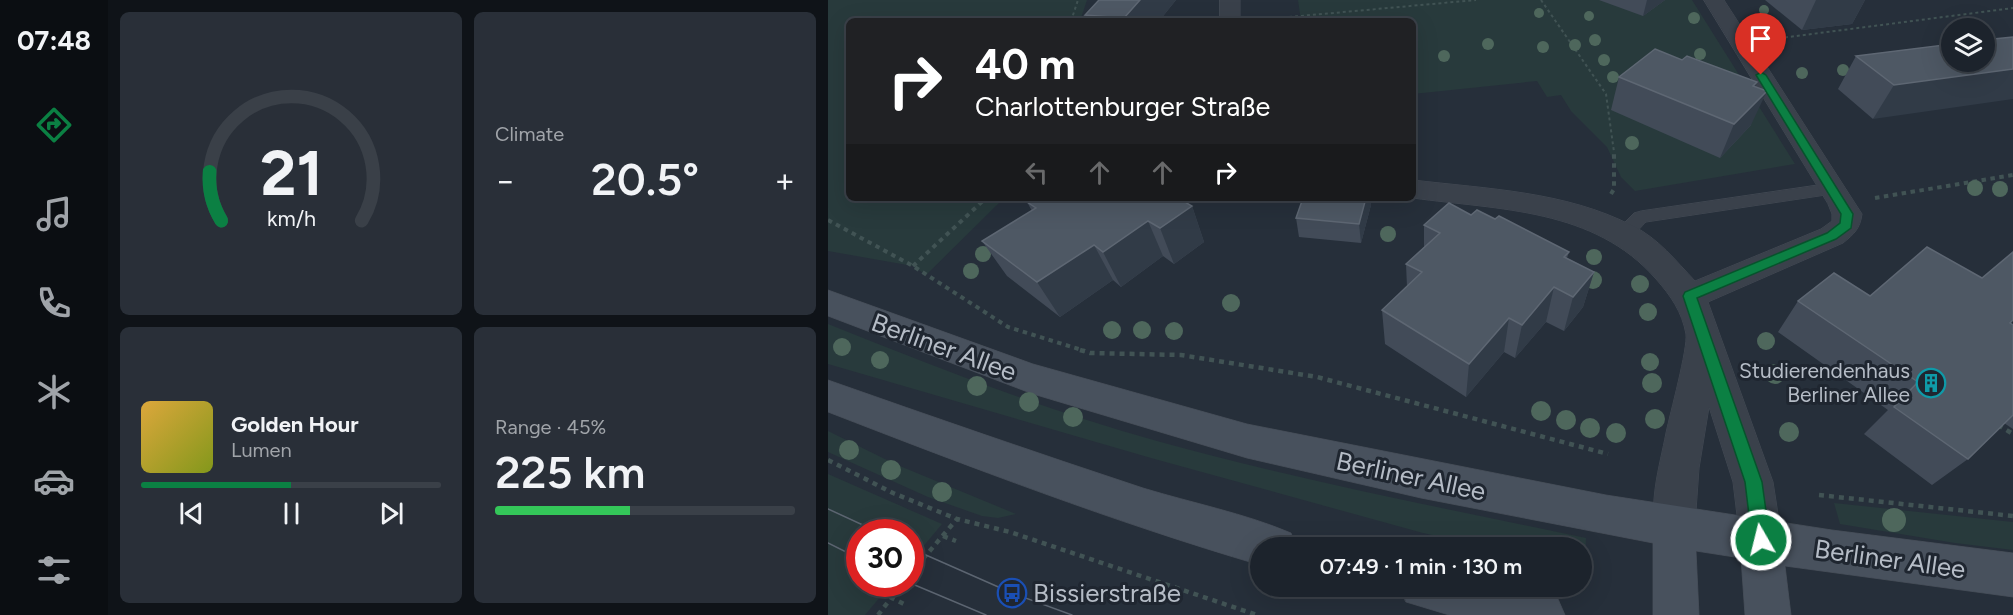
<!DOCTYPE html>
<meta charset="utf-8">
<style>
body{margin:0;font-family:Figtree,sans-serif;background:#292f38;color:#f1f3f6;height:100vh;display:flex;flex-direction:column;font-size:22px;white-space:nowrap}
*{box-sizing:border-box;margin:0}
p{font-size:20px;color:#a0a4a9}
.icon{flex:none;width:33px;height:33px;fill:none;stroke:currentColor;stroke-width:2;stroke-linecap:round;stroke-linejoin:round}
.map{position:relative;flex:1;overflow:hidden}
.side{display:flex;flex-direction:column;gap:12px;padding:12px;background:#0f1318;width:720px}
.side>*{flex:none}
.guide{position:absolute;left:18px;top:18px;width:570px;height:183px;border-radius:9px;box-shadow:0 6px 24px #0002,0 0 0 2px #3a4048;background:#202124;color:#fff;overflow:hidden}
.tools{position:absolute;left:1113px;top:18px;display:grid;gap:12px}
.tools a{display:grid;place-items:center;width:54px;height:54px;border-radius:50%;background:#1c232c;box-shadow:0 6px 24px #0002,0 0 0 2px #3a4048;font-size:30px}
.speed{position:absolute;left:18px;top:519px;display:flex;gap:12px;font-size:30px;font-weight:700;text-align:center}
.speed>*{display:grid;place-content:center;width:78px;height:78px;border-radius:50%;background:#1c232c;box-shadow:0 6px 24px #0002,0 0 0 2px #3a4048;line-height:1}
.speed .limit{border:9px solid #d22;background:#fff;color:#111}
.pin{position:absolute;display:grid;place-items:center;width:51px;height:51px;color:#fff;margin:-62px -26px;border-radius:50% 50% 50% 0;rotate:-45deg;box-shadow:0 0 6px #0007}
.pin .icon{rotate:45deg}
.me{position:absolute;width:66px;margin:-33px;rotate:352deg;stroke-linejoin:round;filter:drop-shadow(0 0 4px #0008)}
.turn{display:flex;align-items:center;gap:21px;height:126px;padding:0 30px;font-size:27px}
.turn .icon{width:78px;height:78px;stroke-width:2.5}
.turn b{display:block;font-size:42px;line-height:51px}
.lanes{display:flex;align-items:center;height:57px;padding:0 30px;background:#0003;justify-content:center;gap:30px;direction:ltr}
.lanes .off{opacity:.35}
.big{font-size:45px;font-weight:600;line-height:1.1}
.side .tile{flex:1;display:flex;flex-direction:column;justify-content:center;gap:9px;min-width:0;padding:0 21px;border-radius:9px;background:#292f38}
.side .dial{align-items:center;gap:0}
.dial svg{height:156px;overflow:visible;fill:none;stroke:#3a4048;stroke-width:7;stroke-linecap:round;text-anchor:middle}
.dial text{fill:#f1f3f6;stroke:none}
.song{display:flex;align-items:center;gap:18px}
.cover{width:72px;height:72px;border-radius:9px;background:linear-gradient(135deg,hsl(40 70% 55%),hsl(70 70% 35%))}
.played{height:6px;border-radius:3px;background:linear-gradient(90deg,#0b8043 50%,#3a4048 50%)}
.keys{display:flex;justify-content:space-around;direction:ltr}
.heat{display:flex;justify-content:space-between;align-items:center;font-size:33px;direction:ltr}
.charge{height:9px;border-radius:4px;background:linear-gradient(90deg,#34c759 45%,#3a4048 0)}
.side .tiles{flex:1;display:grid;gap:12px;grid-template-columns:repeat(2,1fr)}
.trip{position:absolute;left:422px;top:537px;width:342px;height:60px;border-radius:30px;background:#1c232c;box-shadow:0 6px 24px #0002,0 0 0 2px #3a4048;font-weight:600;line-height:60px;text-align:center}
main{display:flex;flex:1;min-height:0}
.dock{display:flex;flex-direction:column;width:108px;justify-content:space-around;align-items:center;background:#0b0e12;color:#a0a4a9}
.dock .icon{width:42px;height:42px}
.dock .current{color:#0b8043}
.dock b{font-size:27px;color:#f1f3f6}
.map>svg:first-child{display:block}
.green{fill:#283a3c}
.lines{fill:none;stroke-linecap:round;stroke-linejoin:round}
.lane-casing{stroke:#434a54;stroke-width:1}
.street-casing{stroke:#434a54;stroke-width:1}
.secondary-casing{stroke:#434a54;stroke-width:1}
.path-far2{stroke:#415354;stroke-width:2;stroke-dasharray:3 3;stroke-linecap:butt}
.path-far1{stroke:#415354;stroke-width:4;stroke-dasharray:4.5 4.5;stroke-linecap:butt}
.path{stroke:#415354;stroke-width:4.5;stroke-dasharray:5 5;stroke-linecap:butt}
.lane{fill:#3a414b;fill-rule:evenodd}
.street{fill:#3a414b;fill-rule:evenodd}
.secondary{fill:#48515d;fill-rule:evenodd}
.tram{stroke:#5c6571;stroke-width:1.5}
.tree{fill:#4e675c}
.wall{fill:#424b58}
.shaded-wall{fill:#313b47}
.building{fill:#4e5864;stroke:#5e6773;stroke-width:1.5}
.route{fill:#0b8043;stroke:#07532c;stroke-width:1.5}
.labels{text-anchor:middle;stroke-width:6;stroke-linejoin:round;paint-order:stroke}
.poi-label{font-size:21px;fill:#b5bcc6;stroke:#1f2630;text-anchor:end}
.near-street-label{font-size:26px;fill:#b5bcc6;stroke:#1f2630}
.near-poi-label{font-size:26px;fill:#b5bcc6;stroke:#1f2630;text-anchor:start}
</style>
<main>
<nav class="dock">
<b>07:48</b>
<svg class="icon current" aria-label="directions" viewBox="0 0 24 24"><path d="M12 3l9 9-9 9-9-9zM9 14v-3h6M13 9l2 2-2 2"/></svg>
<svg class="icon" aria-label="music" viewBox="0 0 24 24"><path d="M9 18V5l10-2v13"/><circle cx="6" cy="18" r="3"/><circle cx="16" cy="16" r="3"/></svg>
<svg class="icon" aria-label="phone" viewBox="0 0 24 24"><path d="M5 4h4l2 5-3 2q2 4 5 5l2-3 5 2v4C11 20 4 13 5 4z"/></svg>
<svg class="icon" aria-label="climate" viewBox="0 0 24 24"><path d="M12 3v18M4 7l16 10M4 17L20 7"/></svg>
<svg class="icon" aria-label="car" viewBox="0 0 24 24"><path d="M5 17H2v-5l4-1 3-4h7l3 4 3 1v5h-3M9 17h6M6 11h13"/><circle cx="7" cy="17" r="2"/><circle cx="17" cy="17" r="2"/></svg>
<svg class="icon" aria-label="filters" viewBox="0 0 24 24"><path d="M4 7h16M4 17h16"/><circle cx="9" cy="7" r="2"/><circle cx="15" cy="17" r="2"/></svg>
</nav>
<section class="side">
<div class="tiles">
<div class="tile dial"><svg viewBox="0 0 100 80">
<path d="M14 69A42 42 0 1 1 86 69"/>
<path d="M14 69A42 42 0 0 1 8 44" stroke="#0b8043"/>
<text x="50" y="56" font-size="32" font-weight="700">21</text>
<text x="50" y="72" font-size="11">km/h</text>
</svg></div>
<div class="tile"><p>Climate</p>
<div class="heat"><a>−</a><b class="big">20.5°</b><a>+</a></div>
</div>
<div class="tile">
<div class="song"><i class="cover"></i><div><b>Golden Hour</b><p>Lumen</p></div></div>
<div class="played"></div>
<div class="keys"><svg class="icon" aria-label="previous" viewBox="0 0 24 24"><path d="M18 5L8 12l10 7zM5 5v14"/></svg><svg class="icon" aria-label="pause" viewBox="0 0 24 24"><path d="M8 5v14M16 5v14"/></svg><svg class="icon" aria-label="next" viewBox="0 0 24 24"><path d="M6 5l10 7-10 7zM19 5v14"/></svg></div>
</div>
<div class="tile"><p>Range · 45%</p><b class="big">225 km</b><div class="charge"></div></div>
</div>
</section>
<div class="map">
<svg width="1185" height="615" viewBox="0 0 1185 615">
<rect width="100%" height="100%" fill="#262f3a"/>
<!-- green -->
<g class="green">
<polygon points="0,0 259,0 252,21 21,21 21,198 176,198 98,275 85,266 0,251"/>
<polygon points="470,0 864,0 967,164 807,191 793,177 779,147 743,111 733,95 719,97 709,81 585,94 585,21 473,21"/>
<path d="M0 324C107 367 217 410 329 441 470 480 615 508 758 538L757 569 753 568V548L660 547 595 533 323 458 0 364Z"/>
<polygon points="0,431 67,464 188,514 170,518 154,516 100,497 0,452"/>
<polygon points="0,474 114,524 83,561 82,532 32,532 32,584 63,584 37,615 0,615"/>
<polygon points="1006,503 1185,522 1185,550 1127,543 1012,524"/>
</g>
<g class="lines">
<!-- lane casing -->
<g class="lane-casing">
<path id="lane" d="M1005 183 1014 189 1011 193 818 222C809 231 802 242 788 238L786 233 806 213 813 211Z"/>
</g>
<!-- street casing -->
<g class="street-casing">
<g id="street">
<rect x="392" y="0" width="20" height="21"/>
<path d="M876 0H896L1034 214C1032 229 1026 234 1015 243L880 302 945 482 954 540 948 555 933 561 918 555 912 540 905 482 881 407 871 468 867 525 861 540 846 546 831 540C818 509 832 465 838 433 842 414 860 348 858 334 854 312 843 296 828 279 766 208 672 210 585 198V180C659 189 737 191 805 226 830 238 848 261 867 281L993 229 1004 221V214L1000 204Z"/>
</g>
</g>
<!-- secondary casing -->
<g class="secondary-casing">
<g id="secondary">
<polygon points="0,290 205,364 419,424 778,495 1004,530 1185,553 1185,597 957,566 963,615 917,615 913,558 868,551 871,615 825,615 825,543 593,498 419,458 205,394 0,316"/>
<path d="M0 380C105 417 209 453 315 488 364 503 416 513 463 533L469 548H432V565C286 522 142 467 0 412Z"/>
<polygon points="572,586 691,586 730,599 737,615 621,615 578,602"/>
</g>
</g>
<!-- path-far2 -->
<g class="path-far2">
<polyline points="713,0 778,94 786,152"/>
<polyline points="461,17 648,0"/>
<polyline points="243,21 250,0"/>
<polyline points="945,39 1185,8"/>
</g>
<!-- path-far1 -->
<g class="path-far1">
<polyline points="783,194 786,189 786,150"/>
<polyline points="1047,198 1185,175"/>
<polyline points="0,220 85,266 180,327 257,351"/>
<polyline points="85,266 158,198"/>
</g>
<!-- path -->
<g class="path">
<polyline points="252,350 262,353 353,355 489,377 780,454"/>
<polyline points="1170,425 1185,434"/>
<polyline points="0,460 65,493 129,519 182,532 429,615"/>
<polyline points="991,495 1185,516"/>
<polyline points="115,536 128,541"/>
<polyline points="82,574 129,519"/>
<polyline points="62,597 76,604"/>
<polyline points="50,615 74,584"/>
</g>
<!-- lane -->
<use href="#lane" class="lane"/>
<!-- street -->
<use href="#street" class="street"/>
<!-- secondary -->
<use href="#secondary" class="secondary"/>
<!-- tram -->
<g class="tram">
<polyline points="0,509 50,532"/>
<polyline points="0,543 32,559"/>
<polyline points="82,548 184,593 244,615"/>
<polyline points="82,583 158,615"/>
</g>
</g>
<!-- trees -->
<g class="tree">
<circle cx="936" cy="10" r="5"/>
<circle cx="711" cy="13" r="5"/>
<circle cx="761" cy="16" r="5"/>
<circle cx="866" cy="18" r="6"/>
<circle cx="938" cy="31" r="6"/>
<circle cx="767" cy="40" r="6"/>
<circle cx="660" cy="44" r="6"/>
<circle cx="747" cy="45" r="6"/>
<circle cx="715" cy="47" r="6"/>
<circle cx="872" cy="54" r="6"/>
<circle cx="616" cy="56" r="6"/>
<circle cx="776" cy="60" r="6"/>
<circle cx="1015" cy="70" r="6"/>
<circle cx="974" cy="73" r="6"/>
<circle cx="785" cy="77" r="6"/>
<circle cx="804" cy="143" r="7"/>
<circle cx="1147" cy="188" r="8"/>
<circle cx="1172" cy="189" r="8"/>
<circle cx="560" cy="234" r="8"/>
<circle cx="155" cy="254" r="8"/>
<circle cx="766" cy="257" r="8"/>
<circle cx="143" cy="271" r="8"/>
<circle cx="765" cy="280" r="9"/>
<circle cx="812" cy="284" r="9"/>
<circle cx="403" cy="303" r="9"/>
<circle cx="820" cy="312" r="9"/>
<circle cx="284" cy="330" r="9"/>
<circle cx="314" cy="330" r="9"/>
<circle cx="346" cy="331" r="9"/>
<circle cx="938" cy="341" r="9"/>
<circle cx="14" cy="347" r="9"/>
<circle cx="52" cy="360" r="9"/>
<circle cx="822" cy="362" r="9"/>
<circle cx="947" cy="374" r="10"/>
<circle cx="824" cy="383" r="10"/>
<circle cx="149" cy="386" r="10"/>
<circle cx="201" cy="402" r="10"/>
<circle cx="713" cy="411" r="10"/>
<circle cx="245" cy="417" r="10"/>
<circle cx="827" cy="419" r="10"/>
<circle cx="738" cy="420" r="10"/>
<circle cx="762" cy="428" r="10"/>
<circle cx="961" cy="432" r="10"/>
<circle cx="788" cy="433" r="10"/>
<circle cx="21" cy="450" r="10"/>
<circle cx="63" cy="470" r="10"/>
<circle cx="114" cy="492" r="10"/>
<circle cx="1066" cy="520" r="12"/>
</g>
<!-- wall -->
<g class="wall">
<polygon points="271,0 348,0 331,21 260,21 257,15"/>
<polygon points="771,0 837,0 815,16"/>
<polygon points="937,0 1037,0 1024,24 974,30"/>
<polygon points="1124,44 1045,119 1010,89 1028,56"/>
<polygon points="791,77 927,87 923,125 892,158 783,110"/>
<polygon points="206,198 354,198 355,201 364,206 376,242 346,264 335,256 293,287 285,280 232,317 179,276 154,241 204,211 199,202"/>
<polygon points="475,198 542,198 543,205 533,243 471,237 468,218"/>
<polygon points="643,215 667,219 741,252 739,258 766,272 755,307 736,331 718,322 687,358 676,352 638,397 557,344 554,310 579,287 578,264 596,247 596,225"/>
<polygon points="1042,296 1182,323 1185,325 1185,429 1176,423 1140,459 1104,485 1036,434 1060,410 950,332 970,301"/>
</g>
<!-- shaded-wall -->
<g class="shaded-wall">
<polygon points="312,0 348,0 331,21 298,21 296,18"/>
<polygon points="819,0 837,0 815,16"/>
<polygon points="988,0 1037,0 1024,24 974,30"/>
<polygon points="1185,69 1185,99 1045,119 1066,85"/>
<polygon points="929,82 915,115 939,91 923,125 892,158 906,124 925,86"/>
<polygon points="346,198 354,198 358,210 364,206 376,242 346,264 332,228"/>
<polygon points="538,198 542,198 543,205 533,243 531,224"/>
<polygon points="320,221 335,256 293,287 275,252"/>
<polygon points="266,245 285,280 232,317 209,282"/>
<polygon points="766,272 755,307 736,331 745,297"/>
<polygon points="726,287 718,322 687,358 694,325"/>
<polygon points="681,318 676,352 638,397 641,364"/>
</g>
<!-- building -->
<g class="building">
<polygon points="271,0 312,0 296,18 257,15"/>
<polygon points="1185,37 1185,69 1066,85 1028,56 1124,44 1124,62 1156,62 1156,40"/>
<polygon points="827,49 854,60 859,56 929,82 925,86 939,91 906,124 791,77"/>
<polygon points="206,198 350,198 364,206 332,228 320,221 275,252 266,245 209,282 154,241 208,208 199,202"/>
<polygon points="475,198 538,198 531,224 468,218"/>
<polygon points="621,203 643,215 649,210 667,219 671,216 741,252 736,257 766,272 745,297 726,287 694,325 681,318 641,364 554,310 594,272 578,264 612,233 596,225"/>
<polygon points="1099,247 1154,278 1185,252 1185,320 1182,323 1185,325 1185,415 1140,459 1066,407 1090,382 970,301 1006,273 1042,296"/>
</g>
<!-- route -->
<polygon class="route" points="933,72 938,75 1025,214 1023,228 1008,239 869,298 934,482 942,540 939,546 933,549 927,546 924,540 917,482 855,296 857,292 999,233 1012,223 1013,214 928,75"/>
<!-- icons -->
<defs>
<g id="building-ring" transform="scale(1.5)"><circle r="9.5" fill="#1f2630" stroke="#0f9aa8" stroke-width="1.5"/><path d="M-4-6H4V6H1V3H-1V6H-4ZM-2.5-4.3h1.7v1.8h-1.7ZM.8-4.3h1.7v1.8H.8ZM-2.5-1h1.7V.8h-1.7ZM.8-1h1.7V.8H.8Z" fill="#0f9aa8"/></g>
<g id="bus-ring" transform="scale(1.5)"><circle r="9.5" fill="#1f2630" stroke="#1a4fb4" stroke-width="1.5"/><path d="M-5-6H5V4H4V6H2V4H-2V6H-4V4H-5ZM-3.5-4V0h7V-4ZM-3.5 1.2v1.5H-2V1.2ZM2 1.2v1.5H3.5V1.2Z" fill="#1a4fb4"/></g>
</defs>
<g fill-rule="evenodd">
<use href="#building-ring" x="1103" y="383"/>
<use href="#bus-ring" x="184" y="593"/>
</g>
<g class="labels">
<!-- poi labels -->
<g class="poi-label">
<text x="1082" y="378">Studierendenhaus<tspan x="1082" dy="24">Berliner Allee</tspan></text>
</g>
<!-- near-street labels -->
<g class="near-street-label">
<text transform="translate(116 347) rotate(20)" y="9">Berliner Allee</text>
<text transform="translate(583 476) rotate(12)" y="9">Berliner Allee</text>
<text transform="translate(1062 559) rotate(8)" y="9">Berliner Allee</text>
</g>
<!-- near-poi labels -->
<g class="near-poi-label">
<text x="205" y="602">Bissierstraße</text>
</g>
</g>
</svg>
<div class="tools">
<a><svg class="icon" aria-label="layers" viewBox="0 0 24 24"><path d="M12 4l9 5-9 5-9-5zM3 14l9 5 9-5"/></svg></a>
</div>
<div class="speed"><div class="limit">30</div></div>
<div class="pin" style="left:933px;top:75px;background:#d93025"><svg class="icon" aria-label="arrive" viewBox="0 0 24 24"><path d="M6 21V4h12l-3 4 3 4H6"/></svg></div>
<svg class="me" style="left:933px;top:540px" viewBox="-20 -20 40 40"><circle r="17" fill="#0b8043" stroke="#fff" stroke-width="3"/><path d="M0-11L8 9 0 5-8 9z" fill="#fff"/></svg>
<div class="trip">07:49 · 1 min · 130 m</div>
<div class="guide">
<div class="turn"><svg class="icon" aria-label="right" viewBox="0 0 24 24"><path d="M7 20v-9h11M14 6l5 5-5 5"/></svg><div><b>40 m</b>Charlottenburger Straße</div></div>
<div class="lanes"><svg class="icon off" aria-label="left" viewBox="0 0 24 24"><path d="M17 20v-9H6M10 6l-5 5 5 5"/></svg><svg class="icon off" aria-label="ahead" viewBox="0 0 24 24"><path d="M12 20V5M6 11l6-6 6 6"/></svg><svg class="icon off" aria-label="ahead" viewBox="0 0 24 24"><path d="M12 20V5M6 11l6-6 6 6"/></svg><svg class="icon" aria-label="right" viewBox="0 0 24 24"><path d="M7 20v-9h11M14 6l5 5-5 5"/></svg></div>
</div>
</div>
</main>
